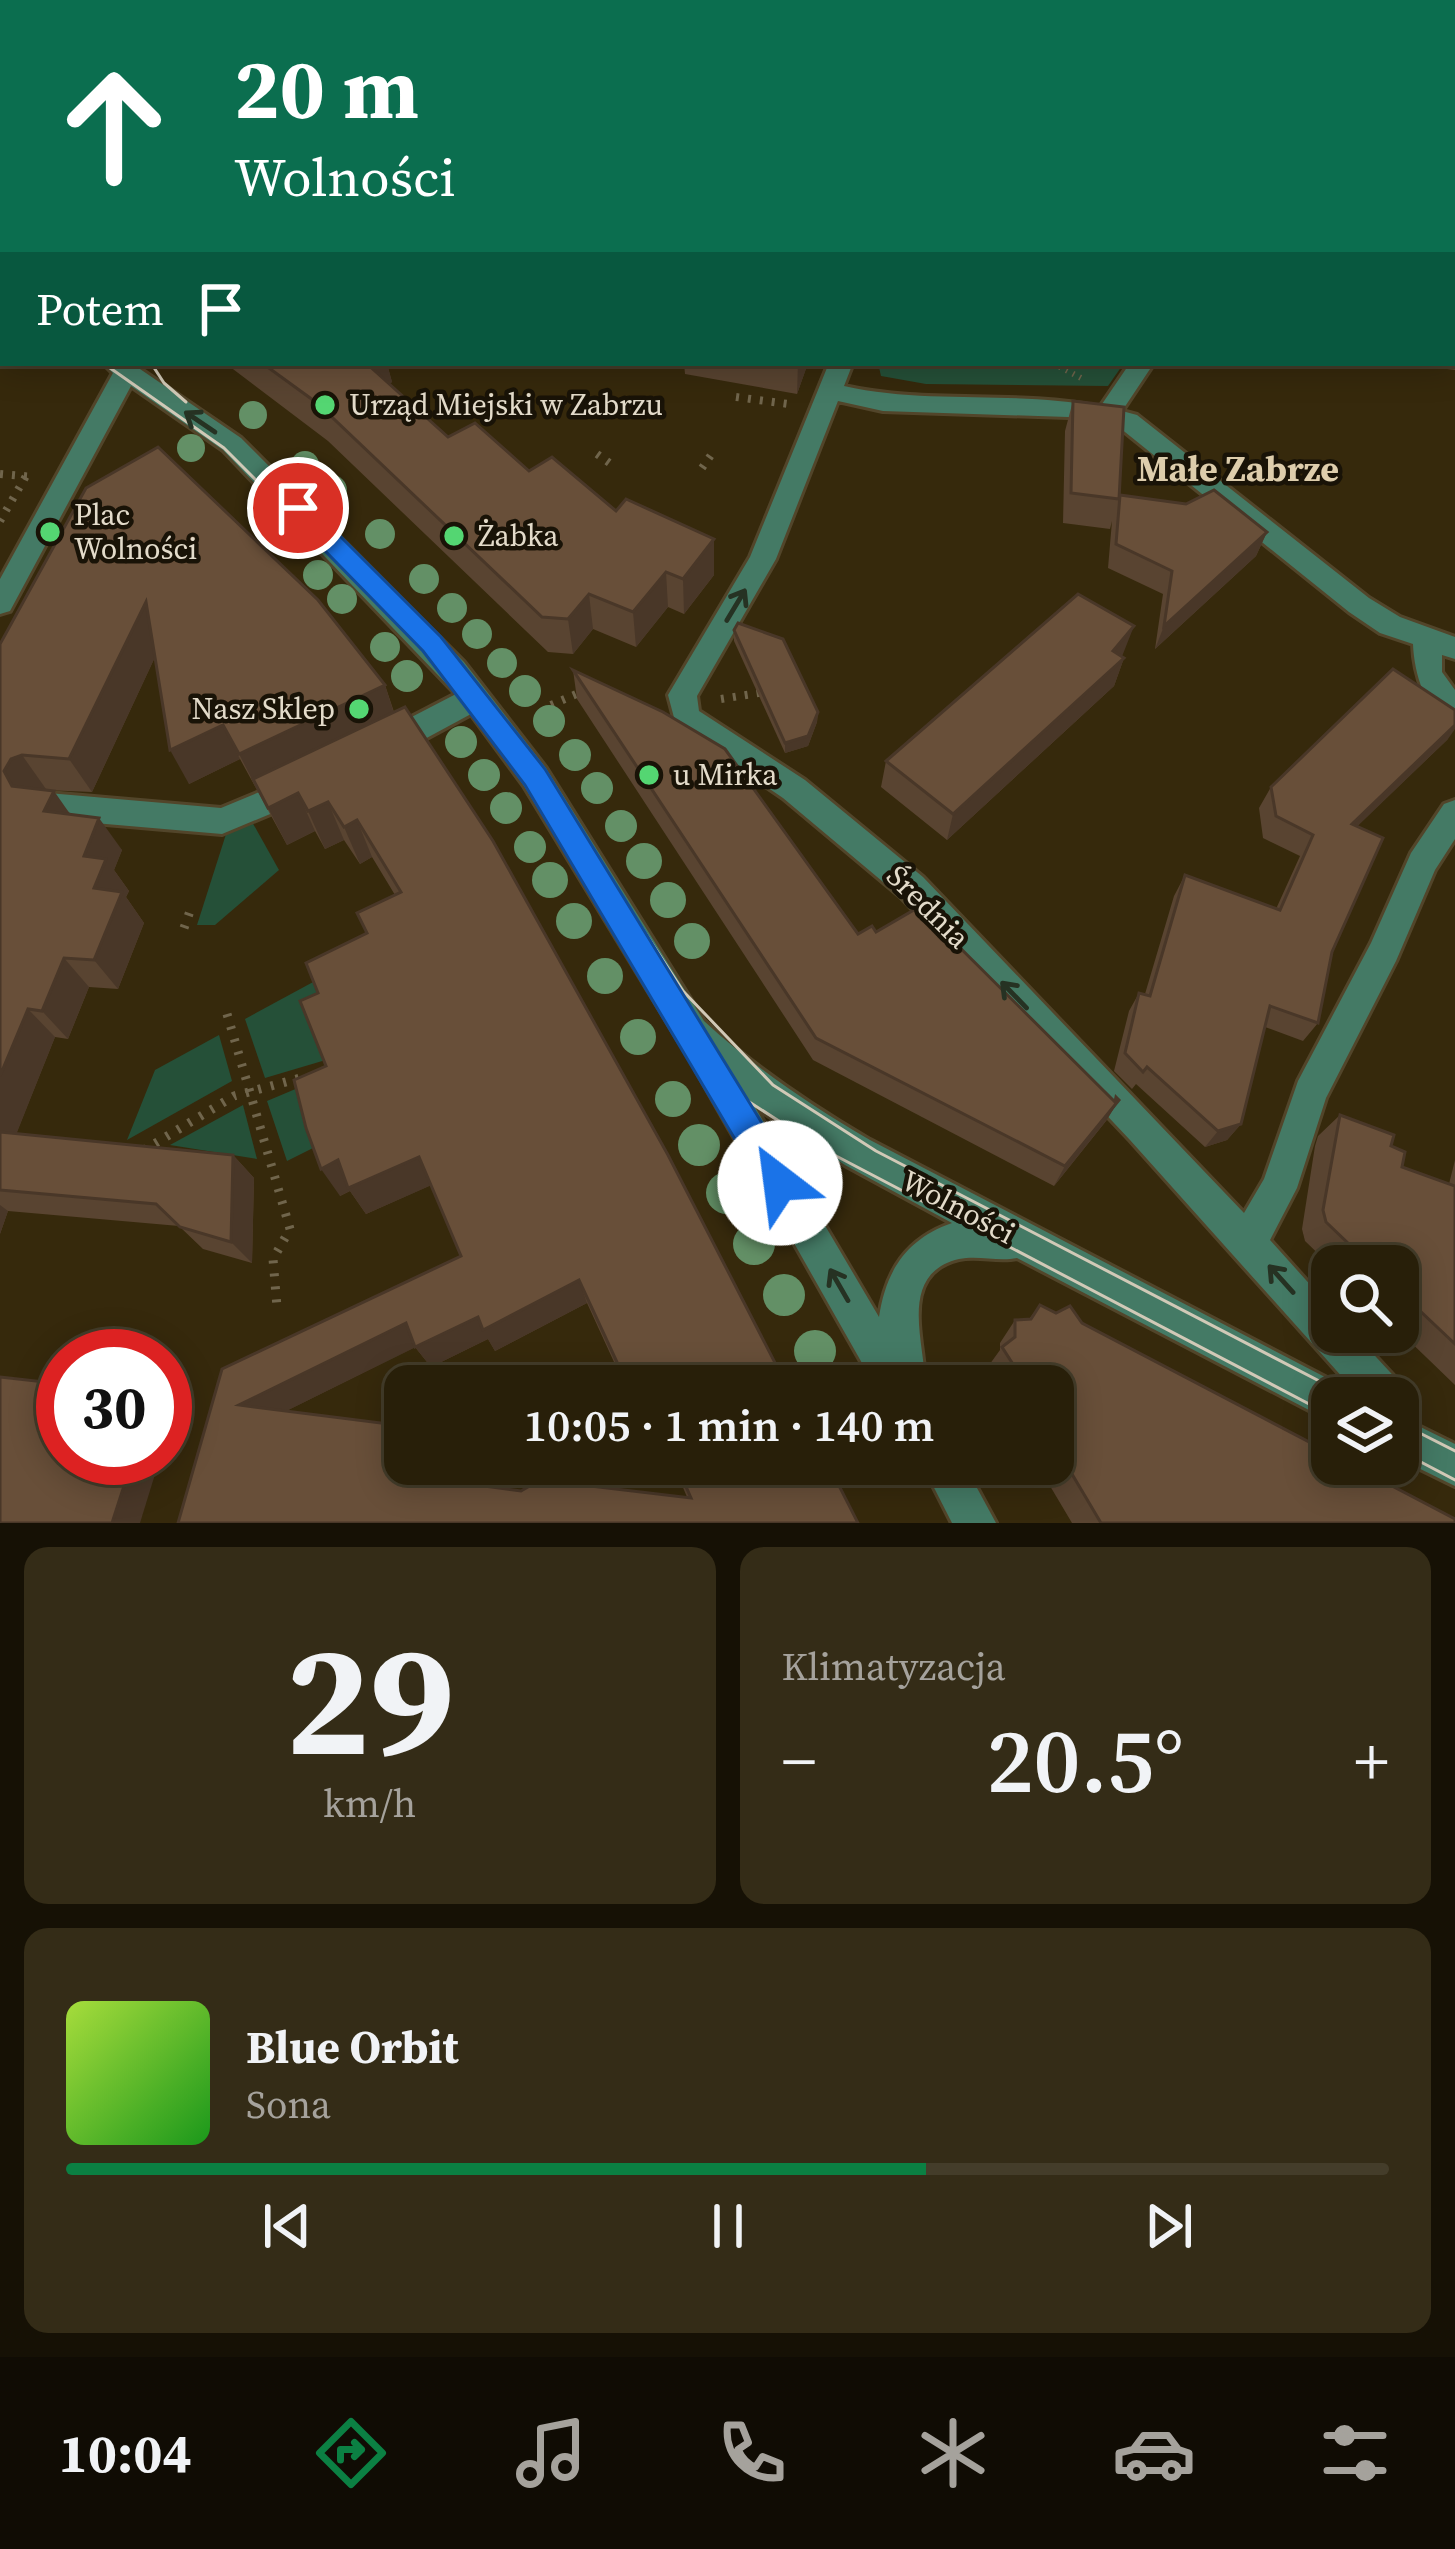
<!DOCTYPE html>
<html lang="pl">
<meta charset="utf-8">
<style>
body{margin:0;font-family:"Source Serif 4",serif;background:#342c17;color:#f1f3f6;height:100vh;display:flex;flex-direction:column;font-size:45px;white-space:nowrap}
*{box-sizing:border-box;margin:0}
p{font-size:39px;color:#a5a29c}
.icon{flex:none;width:66px;height:66px;fill:none;stroke:currentColor;stroke-width:2;stroke-linecap:round;stroke-linejoin:round}
.map{position:relative;height:1523px;overflow:hidden}
.sheet{display:flex;flex-direction:column;gap:24px;padding:24px;background:#161105;flex:1}
.sheet>*{flex:none}
.guide{position:absolute;left:0px;top:0px;width:1455px;height:366px;box-shadow:0 6px 30px #0003,0 0 0 3px #443d2a;background:#0b6e4f;color:#fff;overflow:hidden}
.buttons{position:absolute;left:1311px;top:1245px;display:grid;gap:24px}
.buttons a{display:grid;place-items:center;width:108px;height:108px;border-radius:24px;background:#281f09;box-shadow:0 6px 30px #0003,0 0 0 3px #443d2a;font-size:60px}
.speed{position:absolute;left:36px;top:1329px;display:flex;gap:24px;font-size:60px;font-weight:700;text-align:center}
.speed>*{display:grid;place-content:center;width:156px;height:156px;border-radius:50%;background:#281f09;box-shadow:0 6px 30px #0003,0 0 0 3px #443d2a;line-height:1}
.speed .limit{border:18px solid #d22;background:#fff;color:#111}
.pin{position:absolute;display:grid;place-items:center;width:102px;height:102px;color:#fff;margin:-51px;border:6px solid #fff;border-radius:50%;box-shadow:0 3px 12px #0007}
.me{position:absolute;width:132px;margin:-66px;rotate:330deg;stroke-linejoin:round;filter:drop-shadow(0 0 9px #0008)}
.turn{display:flex;align-items:center;gap:42px;height:252px;padding:0 36px;font-size:54px}
.turn .icon{width:156px;height:156px;stroke-width:2.5}
.turn b{display:block;font-size:84px;line-height:102px}
.then{display:flex;align-items:center;height:114px;padding:0 36px;background:#0003;gap:24px;font-size:45px}
.big{font-size:90px;font-weight:600;line-height:1.1}
.sheet .tile{flex:1;display:flex;flex-direction:column;justify-content:center;gap:18px;min-width:0;padding:0 42px;border-radius:24px;background:#342c17}
.sheet .dial{align-items:center;gap:0}
.dial b{font-size:156px;line-height:1}
.song{display:flex;align-items:center;gap:36px}
.cover{width:144px;height:144px;border-radius:18px;background:linear-gradient(135deg,hsl(80 70% 55%),hsl(120 70% 35%))}
.played{height:12px;border-radius:6px;background:linear-gradient(90deg,#0b8043 65%,#443d2a 65%)}
.keys{display:flex;justify-content:space-around;direction:ltr}
.heat{display:flex;justify-content:space-between;align-items:center;font-size:66px;direction:ltr}
.sheet .tiles{flex:1;display:grid;gap:24px;grid-template-columns:1fr 1fr}
.tile:last-child{grid-column:span 2}
.trip{position:absolute;left:384px;top:1365px;width:690px;height:120px;border-radius:24px;background:#281f09;box-shadow:0 6px 30px #0003,0 0 0 3px #443d2a;font-weight:600;line-height:120px;text-align:center}
.tab-bar{display:flex;height:192px;justify-content:space-around;align-items:center;background:#100c04;color:#a5a29c}
.tab-bar .icon{width:84px;height:84px}
.tab-bar .selected{color:#0b8043}
.tab-bar b{font-size:54px;color:#f1f3f6}
.map>svg:first-child{display:block}
.green{fill:#255038}
.lines{fill:none;stroke-linecap:round;stroke-linejoin:round}
.minor-casing{stroke:#52452a;stroke-width:6}
.path-far2{stroke:#70654c;stroke-width:6;stroke-dasharray:1.5 6;stroke-linecap:butt}
.path-far1{stroke:#70654c;stroke-width:8;stroke-dasharray:3 9;stroke-linecap:butt}
.path{stroke:#70654c;stroke-width:9;stroke-dasharray:3 10;stroke-linecap:butt}
.minor{fill:#447a65;fill-rule:evenodd}
.tram{stroke:#d1c9b7;stroke-width:3}
.tree{fill:#639066}
.wall{fill:#594431}
.shaded-wall{fill:#493728}
.building{fill:#684f39;stroke:#493728;stroke-width:3}
.oneway{stroke:#263223}
.route{fill:#1a73e8;stroke:#114b97;stroke-width:3}
.poi-dot{fill:#54d672;stroke:#191307;stroke-width:4.5}
.labels{text-anchor:middle;stroke-width:9;stroke-linejoin:round;paint-order:stroke}
.poi-label{font-size:30px;fill:#e3dbca;stroke:#191307;text-anchor:start}
.street-label{font-size:30px;fill:#e3dbca;stroke:#191307}
.quarter-label{font-size:36px;font-weight:bold;fill:#ddcdac;stroke:#191307}
</style>
<div class="map">
<svg width="1455" height="1523" viewBox="0 0 1455 1523">
<rect width="100%" height="100%" fill="#36290c"/>
<!-- green -->
<g class="green">
<polygon points="878,363 1124,363 1108,386 926,384 881,376"/>
<polygon points="251,820 279,870 215,925 197,925 227,831"/>
<polygon points="339,968 329,1059 265,1078 245,1019"/>
<polygon points="219,1035 232,1081 127,1140 155,1070"/>
<polygon points="305,1085 325,1142 287,1161 267,1101"/>
<polygon points="243,1105 257,1159 170,1145"/>
</g>
<g class="lines">
<!-- minor casing -->
<g class="minor-casing">
<g id="minor">
<polygon points="1345,0 1363,0 1364,3 1346,3"/>
<polygon points="3,7 3,23 0,24 0,8"/>
<polygon points="1452,13 1455,14 1455,32 1452,31"/>
<rect x="0" y="298" width="3" height="15"/>
<path d="M103 363H143L140 369 241 438 464 662 546 768 704 1021C755 1068 810 1105 870 1140L1346 1388 1350 1398H1332V1422L1017 1258C998 1262 979 1255 959 1259 896 1274 926 1345 925 1386H875L696 1070 693 1055 680 1043 524 786 471 714 397 754H375L371 745 375 736 456 694 223 450 131 386 10 611 0 614V579L113 373ZM755 1107 845 1165 952 1223C906 1239 886 1271 879 1317Z"/>
<path d="M829 363H853L844 386C928 405 1016 390 1100 407L1130 363H1154L1122 411 1137 415 1369 598 1400 617 1455 637V659L1442 655V672L1455 690V725C1425 715 1414 672 1413 644L1380 633 1349 612 1120 428 1068 417 883 411 838 401 776 559 697 696 699 711 805 780 923 877 1244 1213 1264 1179 1298 1081 1371 943 1411 853 1444 804 1455 800V839L1435 870 1396 961 1326 1098 1297 1188 1270 1240 1332 1309V1332H1353L1401 1384 1407 1398 1401 1412 1398 1398H1361L1130 1140 901 897 783 798 676 725 668 695 750 557Z"/>
<polygon points="300,775 311,779 315,788 311,797 222,834 48,819 37,815 33,806 37,797 48,793 221,808"/>
<polygon points="1398,1416 1455,1444 1455,1486 1398,1458"/>
<polygon points="922,1464 964,1464 996,1523 952,1523"/>
</g>
</g>
<!-- path-far2 -->
<g class="path-far2">
<polyline points="683,0 692,3"/>
<polyline points="0,231 3,227"/>
<polyline points="1053,363 1083,379"/>
</g>
<!-- path-far1 -->
<g class="path-far1">
<polyline points="736,397 788,404"/>
<polyline points="597,454 611,464 615,461"/>
<polyline points="702,468 711,455"/>
<polyline points="0,474 34,477"/>
<polyline points="331,498 347,489"/>
<polyline points="0,521 26,476"/>
<polyline points="721,699 765,692"/>
<polyline points="551,705 581,692"/>
</g>
<!-- path -->
<g class="path">
<polyline points="184,928 190,911"/>
<polyline points="227,1014 290,1229 273,1259 277,1307"/>
<polyline points="144,1150 234,1096 304,1077"/>
</g>
<!-- minor -->
<use href="#minor" class="minor"/>
<!-- tram -->
<g class="tram">
<polyline points="103,363 224,448 424,649 527,783 683,1036 737,1094 819,1147 1332,1416"/>
<polyline points="151,363 164,383 186,402"/>
<polyline points="386,584 440,639 512,728 683,991 773,1085 876,1151 1352,1398"/>
<polyline points="1398,1422 1455,1451"/>
<polyline points="1398,1450 1455,1480"/>
</g>
</g>
<!-- trees -->
<g class="tree">
<circle cx="253" cy="415" r="14"/>
<circle cx="191" cy="448" r="14"/>
<circle cx="305" cy="465" r="14"/>
<circle cx="332" cy="490" r="15"/>
<circle cx="380" cy="534" r="15"/>
<circle cx="278" cy="536" r="15"/>
<circle cx="318" cy="575" r="15"/>
<circle cx="424" cy="579" r="15"/>
<circle cx="342" cy="599" r="15"/>
<circle cx="452" cy="608" r="15"/>
<circle cx="477" cy="634" r="15"/>
<circle cx="385" cy="647" r="15"/>
<circle cx="502" cy="663" r="15"/>
<circle cx="407" cy="676" r="16"/>
<circle cx="525" cy="691" r="16"/>
<circle cx="549" cy="721" r="16"/>
<circle cx="461" cy="742" r="16"/>
<circle cx="575" cy="755" r="16"/>
<circle cx="484" cy="775" r="16"/>
<circle cx="597" cy="788" r="16"/>
<circle cx="506" cy="808" r="16"/>
<circle cx="621" cy="826" r="16"/>
<circle cx="530" cy="847" r="16"/>
<circle cx="644" cy="861" r="18"/>
<circle cx="550" cy="880" r="18"/>
<circle cx="668" cy="900" r="18"/>
<circle cx="574" cy="921" r="18"/>
<circle cx="692" cy="941" r="18"/>
<circle cx="605" cy="976" r="18"/>
<circle cx="638" cy="1037" r="18"/>
<circle cx="673" cy="1099" r="18"/>
<circle cx="699" cy="1145" r="21"/>
<circle cx="727" cy="1193" r="21"/>
<circle cx="754" cy="1244" r="21"/>
<circle cx="784" cy="1295" r="21"/>
<circle cx="815" cy="1351" r="21"/>
</g>
<!-- wall -->
<g class="wall">
<polygon points="3,53 3,196 0,196 0,56"/>
<polygon points="1452,210 1455,210 1455,370 1447,369 1445,363 1452,363"/>
<polygon points="225,363 390,363 387,364 392,382 389,384 448,437 529,471 616,511 714,539 714,575 684,614 668,607 636,647 593,629 573,654 548,652 328,441"/>
<polygon points="684,363 808,363 797,394 685,374"/>
<polygon points="1073,401 1119,497 1267,532 1256,556 1155,649 1163,594 1108,568 1112,521 1110,529 1063,523 1065,431"/>
<polygon points="86,488 385,685 394,712 787,1386 625,1386 587,1303 495,1351 488,1339 431,1367 415,1347 286,1411 429,1479 521,1491 687,1497 673,1464 828,1464 858,1523 178,1523 222,1369 461,1256 431,1185 366,1214 350,1191 340,1196 318,993 395,895 372,857 360,864 344,840 325,849 315,831 287,845 240,759 189,784 155,657 92,792 44,790 71,814 122,850 114,870 129,891 126,897 144,923 118,989 89,987 68,1039 55,1037 16,1134 233,1155 254,1178 252,1263 203,1249 179,1226 8,1211 0,1234 0,644"/>
<polygon points="734,630 818,712 817,722 808,746 785,753 734,641"/>
<polygon points="1123,654 1121,656 1124,658 1114,686 947,840 881,787 886,761"/>
<polygon points="573,670 858,934 876,932 1113,1101 1116,1097 1119,1100 1106,1121 1054,1186 813,1060 577,699"/>
<polygon points="1448,739 1357,826 1318,1023 1303,1041 1265,1027 1241,1124 1227,1140 1205,1147 1136,1084 1132,1089 1114,1071 1129,1011 1139,993 1145,994 1174,896 1185,875 1276,909 1300,856 1263,838 1259,808 1271,787"/>
<polygon points="1340,1115 1391,1146 1402,1167 1449,1184 1455,1160 1455,1385 1398,1330 1398,1266 1332,1267 1305,1241 1302,1229 1315,1146 1318,1136"/>
<polygon points="1040,1305 1056,1313 1082,1323 1455,1523 1072,1523 1037,1464 1053,1464 1053,1386 998,1386 987,1368 1000,1350 1000,1343 1015,1320 1029,1319"/>
</g>
<!-- shaded-wall -->
<g class="shaded-wall">
<polygon points="183,0 242,0 223,3 183,3"/>
<polygon points="320,0 369,0 366,3 317,3"/>
<polygon points="362,363 390,363 387,364 392,382 371,396"/>
<polygon points="798,363 808,363 797,394"/>
<polygon points="1267,532 1256,556 1155,649 1164,626"/>
<polygon points="714,539 714,575 684,614 683,579"/>
<polygon points="666,572 668,607 636,647 633,612"/>
<polygon points="589,594 593,629 573,654 568,619"/>
<polygon points="146,602 164,638 92,792 69,759"/>
<polygon points="1134,626 1123,654 1107,674 1124,658 1114,686 947,840 953,814 1113,651"/>
<polygon points="385,685 396,720 256,787 239,754"/>
<polygon points="818,712 817,722 808,746 785,753 785,743"/>
<polygon points="223,725 240,759 189,784 170,750"/>
<polygon points="1455,725 1455,729 1448,739 1338,845 1352,824"/>
<polygon points="22,755 46,789 35,793 12,786 4,771 11,759"/>
<polygon points="54,791 77,824 44,811"/>
<polygon points="298,793 315,831 287,845 268,808"/>
<polygon points="328,802 344,840 325,849 308,811"/>
<polygon points="99,818 122,850 114,870 129,891 126,897 144,923 118,989 94,960 94,888 84,856"/>
<polygon points="357,820 372,857 360,864 344,827"/>
<polygon points="64,958 89,987 68,1039 42,1011"/>
<polygon points="28,1009 55,1037 8,1155 0,1149 0,1076"/>
<polygon points="1119,1100 1106,1121 1054,1186 1065,1166"/>
<polygon points="1241,1124 1227,1140 1205,1147 1218,1131"/>
<polygon points="233,1155 254,1178 252,1263 231,1242"/>
<polygon points="419,1157 434,1184 366,1214 350,1191 340,1196 321,1169 338,1160"/>
<polygon points="0,1205 8,1211 0,1234"/>
<polygon points="579,1280 587,1303 495,1351 488,1339 431,1367 415,1347 478,1317"/>
<polygon points="406,1323 422,1344 264,1422 239,1405"/>
<polygon points="165,1402 175,1408 165,1440"/>
<polygon points="133,1458 160,1458 140,1523 112,1523"/>
<polygon points="413,1464 433,1464 427,1490 410,1476"/>
</g>
<!-- building -->
<g class="building">
<polygon points="248,0 320,0 317,3 245,3"/>
<polygon points="893,0 941,0 941,3 894,3"/>
<polygon points="984,0 1128,0 1129,3 983,3"/>
<polygon points="1218,0 1329,0 1330,3 1219,3"/>
<polygon points="3,53 3,153 0,153 0,56"/>
<polygon points="1452,210 1455,210 1455,312 1452,304"/>
<polygon points="262,363 366,363 448,437 475,423 529,471 552,457 616,511 626,499 714,539 683,579 666,572 633,612 589,594 568,619 542,617 317,403"/>
<polygon points="1073,401 1124,407 1119,499 1071,493"/>
<polygon points="158,447 318,600 385,685 239,754 223,725 170,750 146,602 69,759 22,755 11,759 4,771 12,786 54,791 44,811 99,818 84,856 106,859 94,888 122,892 94,960 64,958 42,1011 28,1009 0,1076 0,644 86,488"/>
<polygon points="1214,490 1267,532 1164,626 1172,571 1116,544 1120,495 1186,504"/>
<polygon points="1078,594 1134,626 1113,651 1124,658 953,814 886,761"/>
<polygon points="738,623 783,639 818,712 808,736 785,743 734,630"/>
<polygon points="1393,669 1455,710 1455,725 1352,824 1383,838 1332,952 1318,1023 1270,1006 1241,1124 1218,1131 1147,1067 1143,1072 1125,1053 1139,993 1150,996 1185,875 1280,910 1313,835 1276,816 1271,787"/>
<polygon points="573,670 663,712 725,749 858,934 872,926 876,932 919,907 1115,1102 1116,1097 1119,1100 1065,1166 816,1038"/>
<polygon points="405,707 493,841 668,1155 787,1386 628,1386 579,1280 483,1330 478,1317 415,1347 406,1323 239,1405 405,1426 405,1464 413,1464 410,1476 521,1491 540,1480 691,1498 676,1464 828,1464 858,1523 178,1523 222,1369 461,1256 419,1157 348,1188 338,1160 321,1169 306,1128 294,1080 326,1066 300,1001 318,993 306,963 367,933 357,913 401,892 357,820 344,827 328,802 308,811 298,793 268,808 253,779"/>
<polygon points="1340,1115 1394,1135 1391,1146 1405,1152 1402,1167 1455,1186 1455,1344 1398,1290 1398,1266 1372,1266 1326,1222 1323,1210"/>
<polygon points="0,1132 233,1155 231,1242 180,1227 156,1204 0,1190"/>
<polygon points="1040,1305 1056,1313 1070,1306 1082,1323 1332,1454 1332,1464 1350,1464 1455,1519 1455,1523 1101,1523 1053,1442 1053,1386 1027,1386 1002,1347 1015,1337 1015,1320 1031,1319"/>
<polygon points="0,1377 63,1384 63,1458 133,1458 112,1523 0,1523"/>
</g>
<!-- one-way arrows -->
<defs><path id="oneway-shaft" d="M-6 0H5M1.5-3L5.5 0L1.5 3" fill="none" stroke-width="1.6" stroke-linecap="round" stroke-linejoin="round" transform="scale(3)"/></defs>
<g class="oneway">
<use href="#oneway-shaft" transform="translate(200 422) rotate(-146)"/>
<use href="#oneway-shaft" transform="translate(736 605) rotate(-59)"/>
<use href="#oneway-shaft" transform="translate(1014 995) rotate(-134)"/>
<use href="#oneway-shaft" transform="translate(1281 1279) rotate(-132)"/>
<use href="#oneway-shaft" transform="translate(839 1285) rotate(-120)"/>
</g>
<!-- route -->
<polygon class="route" points="298,499 306,502 441,637 545,769 792,1172 797,1183 792,1195 780,1200 768,1195 525,785 423,651 289,514 286,508"/>
<!-- markers -->
<g class="poi-dot">
<circle cx="325" cy="405" r="12"/>
<circle cx="50" cy="532" r="12"/>
<circle cx="454" cy="536" r="12"/>
<circle cx="359" cy="709" r="12"/>
<circle cx="649" cy="775" r="12"/>
</g>
<g class="labels">
<!-- poi labels -->
<g class="poi-label">
<text x="349" y="415">Urząd Miejski w Zabrzu</text>
<text x="74" y="525">Plac<tspan x="74" dy="34">Wolności</tspan></text>
<text x="478" y="546">Żabka</text>
<text x="335" y="719" text-anchor="end">Nasz Sklep</text>
<text x="673" y="785">u Mirka</text>
</g>
<!-- street labels -->
<g class="street-label">
<text transform="translate(928 907) rotate(45)" y="10">Średnia</text>
<text transform="translate(958 1207) rotate(28)" y="10">Wolności</text>
</g>
<!-- quarter labels -->
<g class="quarter-label">
<text x="1238" y="481">Małe Zabrze</text>
</g>
</g>
</svg>
<div class="buttons">
<a><svg class="icon" aria-label="search" viewBox="0 0 24 24"><circle cx="10" cy="10" r="6"/><path d="M15 15l6 6"/></svg></a>
<a><svg class="icon" aria-label="layers" viewBox="0 0 24 24"><path d="M12 4l9 5-9 5-9-5zM3 14l9 5 9-5"/></svg></a>
</div>
<div class="speed"><div class="limit">30</div></div>
<div class="pin" style="left:298px;top:508px;background:#d93025"><svg class="icon" aria-label="arrive" viewBox="0 0 24 24"><path d="M6 21V4h12l-3 4 3 4H6"/></svg></div>
<svg class="me" style="left:780px;top:1183px" viewBox="-20 -20 40 40"><circle r="19" fill="#fff"/><path d="M0-13L10 11 0 6-10 11z" fill="#1a73e8"/></svg>
<div class="trip">10:05 · 1 min · 140 m</div>
<div class="guide">
<div class="turn"><svg class="icon" aria-label="ahead" viewBox="0 0 24 24"><path d="M12 20V5M6 11l6-6 6 6"/></svg><div><b>20 m</b>Wolności</div></div>
<div class="then">Potem<svg class="icon" aria-label="arrive" viewBox="0 0 24 24"><path d="M6 21V4h12l-3 4 3 4H6"/></svg></div>
</div>
</div>
<section class="sheet">
<div class="tiles">
<div class="tile dial"><b>29</b><p>km/h</p></div>
<div class="tile"><p>Klimatyzacja</p>
<div class="heat"><a>−</a><b class="big">20.5°</b><a>+</a></div>
</div>
<div class="tile">
<div class="song"><i class="cover"></i><div><b>Blue Orbit</b><p>Sona</p></div></div>
<div class="played"></div>
<div class="keys"><svg class="icon" aria-label="previous" viewBox="0 0 24 24"><path d="M18 5L8 12l10 7zM5 5v14"/></svg><svg class="icon" aria-label="pause" viewBox="0 0 24 24"><path d="M8 5v14M16 5v14"/></svg><svg class="icon" aria-label="next" viewBox="0 0 24 24"><path d="M6 5l10 7-10 7zM19 5v14"/></svg></div>
</div>
</div>
</section>
<nav class="tab-bar">
<b>10:04</b>
<svg class="icon selected" aria-label="directions" viewBox="0 0 24 24"><path d="M12 3l9 9-9 9-9-9zM9 14v-3h6M13 9l2 2-2 2"/></svg>
<svg class="icon" aria-label="music" viewBox="0 0 24 24"><path d="M9 18V5l10-2v13"/><circle cx="6" cy="18" r="3"/><circle cx="16" cy="16" r="3"/></svg>
<svg class="icon" aria-label="phone" viewBox="0 0 24 24"><path d="M5 4h4l2 5-3 2q2 4 5 5l2-3 5 2v4C11 20 4 13 5 4z"/></svg>
<svg class="icon" aria-label="climate" viewBox="0 0 24 24"><path d="M12 3v18M4 7l16 10M4 17L20 7"/></svg>
<svg class="icon" aria-label="car" viewBox="0 0 24 24"><path d="M5 17H2v-5l4-1 3-4h7l3 4 3 1v5h-3M9 17h6M6 11h13"/><circle cx="7" cy="17" r="2"/><circle cx="17" cy="17" r="2"/></svg>
<svg class="icon" aria-label="filters" viewBox="0 0 24 24"><path d="M4 7h16M4 17h16"/><circle cx="9" cy="7" r="2"/><circle cx="15" cy="17" r="2"/></svg>
</nav>
